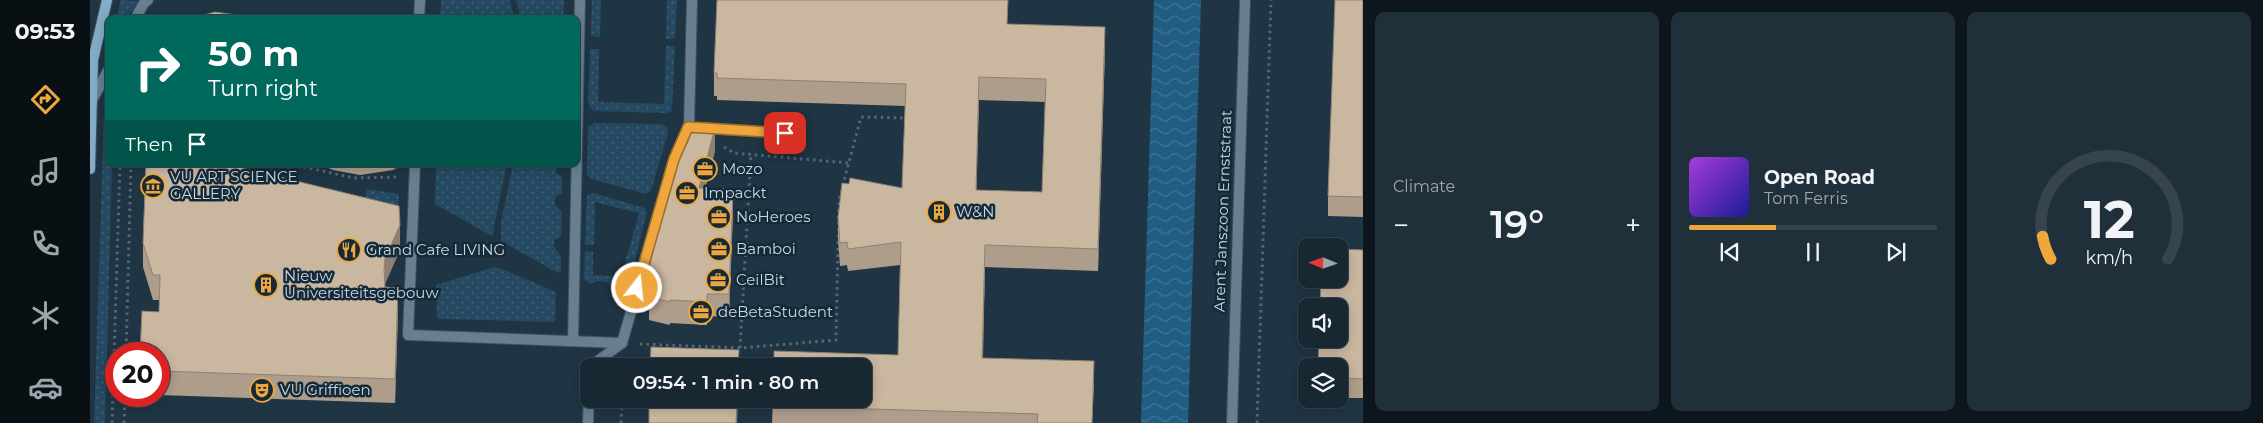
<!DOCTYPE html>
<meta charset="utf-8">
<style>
body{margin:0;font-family:Montserrat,sans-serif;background:#20303b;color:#f1f3f6;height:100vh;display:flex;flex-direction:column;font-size:19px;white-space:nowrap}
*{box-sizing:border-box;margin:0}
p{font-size:16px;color:#9ea6ac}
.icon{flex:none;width:28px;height:28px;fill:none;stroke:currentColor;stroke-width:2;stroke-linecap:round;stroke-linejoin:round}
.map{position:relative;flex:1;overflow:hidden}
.panel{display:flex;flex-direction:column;gap:12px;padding:12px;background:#0d161c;width:900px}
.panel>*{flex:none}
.top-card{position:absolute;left:15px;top:15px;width:475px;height:152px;border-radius:10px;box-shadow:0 2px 12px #0003,0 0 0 1px #36444e;background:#00695c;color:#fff;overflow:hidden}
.needle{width:32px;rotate:272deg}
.tools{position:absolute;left:1208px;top:238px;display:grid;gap:10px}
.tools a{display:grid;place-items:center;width:50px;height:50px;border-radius:10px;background:#172833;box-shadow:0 2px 12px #0003,0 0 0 1px #36444e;font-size:25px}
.speed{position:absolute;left:15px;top:342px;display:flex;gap:10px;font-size:25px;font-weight:700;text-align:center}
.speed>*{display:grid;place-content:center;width:65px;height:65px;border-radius:50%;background:#172833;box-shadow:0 2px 12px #0003,0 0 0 1px #36444e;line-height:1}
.speed .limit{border:8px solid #d22;background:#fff;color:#111}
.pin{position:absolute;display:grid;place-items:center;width:42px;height:42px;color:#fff;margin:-21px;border-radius:10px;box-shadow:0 2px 8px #0006}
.me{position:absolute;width:55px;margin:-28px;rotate:16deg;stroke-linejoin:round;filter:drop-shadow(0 0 4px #0008)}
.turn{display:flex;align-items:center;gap:18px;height:105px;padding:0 20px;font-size:22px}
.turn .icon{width:65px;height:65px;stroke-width:2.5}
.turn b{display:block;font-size:35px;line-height:42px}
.then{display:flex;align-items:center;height:48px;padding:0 20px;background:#0003;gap:10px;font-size:19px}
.big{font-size:38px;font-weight:600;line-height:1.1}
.panel .card{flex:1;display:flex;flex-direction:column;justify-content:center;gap:8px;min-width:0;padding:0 18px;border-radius:10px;background:#20303b}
.panel .dial{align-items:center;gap:0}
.dial svg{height:130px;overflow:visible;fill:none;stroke:#36444e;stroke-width:7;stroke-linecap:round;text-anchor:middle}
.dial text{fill:#f1f3f6;stroke:none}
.song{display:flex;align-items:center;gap:15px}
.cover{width:60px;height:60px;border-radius:8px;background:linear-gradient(135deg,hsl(280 70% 55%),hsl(240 70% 35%))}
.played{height:5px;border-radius:2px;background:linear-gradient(90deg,#efa73d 35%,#36444e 35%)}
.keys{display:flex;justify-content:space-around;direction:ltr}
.heat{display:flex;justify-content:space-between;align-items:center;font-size:28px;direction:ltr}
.panel .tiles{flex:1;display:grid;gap:12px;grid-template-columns:repeat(3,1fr)}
.trip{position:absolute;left:490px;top:358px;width:292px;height:50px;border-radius:10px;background:#172833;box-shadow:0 2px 12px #0003,0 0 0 1px #36444e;font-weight:600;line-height:50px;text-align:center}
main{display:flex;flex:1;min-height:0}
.menu{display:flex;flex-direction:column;width:90px;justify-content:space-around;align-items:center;background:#091014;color:#9ea6ac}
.menu .icon{width:35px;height:35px}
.menu .on{color:#efa73d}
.menu b{font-size:22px;color:#f1f3f6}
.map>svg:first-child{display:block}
.grass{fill:url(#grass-dots)}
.water{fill:url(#water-waves)}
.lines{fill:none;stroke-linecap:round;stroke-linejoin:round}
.service-casing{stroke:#3e5260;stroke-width:12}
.pedestrian-casing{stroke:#3e5260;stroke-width:12}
.minor-casing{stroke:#3e5260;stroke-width:12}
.secondary-casing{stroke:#3e5260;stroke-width:12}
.path{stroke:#546775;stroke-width:3;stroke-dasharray:2.5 4;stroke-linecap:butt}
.service{stroke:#677f91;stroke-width:10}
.pedestrian{stroke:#677f91;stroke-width:10}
.minor{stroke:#677f91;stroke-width:10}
.secondary{stroke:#84abc7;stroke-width:10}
.wall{fill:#ae9d8a;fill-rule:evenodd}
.shaded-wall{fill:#8d8070}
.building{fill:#cab7a0;stroke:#8d8070;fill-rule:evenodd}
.route-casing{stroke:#9b6d28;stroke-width:12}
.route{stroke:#efa73d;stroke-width:9}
.labels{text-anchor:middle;stroke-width:5;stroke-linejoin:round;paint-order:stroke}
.poi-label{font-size:15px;fill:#cad6e0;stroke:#152a39;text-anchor:start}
.street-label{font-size:15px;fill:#cad6e0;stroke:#152a39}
</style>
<main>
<nav class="menu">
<b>09:53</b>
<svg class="icon on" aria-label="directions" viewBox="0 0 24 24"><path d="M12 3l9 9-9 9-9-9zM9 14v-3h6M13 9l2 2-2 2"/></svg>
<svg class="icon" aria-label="music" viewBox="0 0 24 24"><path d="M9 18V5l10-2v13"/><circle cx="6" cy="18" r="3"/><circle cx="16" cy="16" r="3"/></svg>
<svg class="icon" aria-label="phone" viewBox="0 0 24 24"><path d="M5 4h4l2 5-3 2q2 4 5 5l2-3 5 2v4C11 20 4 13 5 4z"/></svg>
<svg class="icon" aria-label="climate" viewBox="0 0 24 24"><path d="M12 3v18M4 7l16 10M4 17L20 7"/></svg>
<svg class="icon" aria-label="car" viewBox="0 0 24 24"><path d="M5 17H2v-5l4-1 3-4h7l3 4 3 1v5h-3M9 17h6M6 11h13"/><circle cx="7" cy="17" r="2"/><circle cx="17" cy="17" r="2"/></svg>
</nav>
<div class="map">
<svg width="1273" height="423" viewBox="0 0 1273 423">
<defs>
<pattern id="grass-dots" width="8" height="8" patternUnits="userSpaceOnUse" patternTransform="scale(1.25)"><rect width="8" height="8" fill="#244961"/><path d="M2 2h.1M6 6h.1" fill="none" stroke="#426277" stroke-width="1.8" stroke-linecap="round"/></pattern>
<pattern id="water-waves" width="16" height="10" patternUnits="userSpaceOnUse" patternTransform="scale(1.25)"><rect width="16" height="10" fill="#215d83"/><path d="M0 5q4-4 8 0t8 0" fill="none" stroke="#407494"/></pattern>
</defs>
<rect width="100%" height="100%" fill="#1f3544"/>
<!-- grass -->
<g class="grass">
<polygon points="31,0 50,1 35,19 26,19"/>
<polygon points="351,0 420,0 424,19 350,19"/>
<polygon points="426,0 474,0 473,19 431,19"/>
<polygon points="502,0 511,0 510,37 501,36"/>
<polygon points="577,0 587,0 585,39 576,39"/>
<polygon points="576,46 585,46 582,111 577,113 505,111 501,109 498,102 500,49 509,49 508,102 574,104"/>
<polygon points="19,82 19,164 22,164 15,423 4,423 14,113 15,91"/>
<polygon points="504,123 572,124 577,127 578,133 561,191 557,194 501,179 497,175 498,127"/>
<polygon points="358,164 417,164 402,236 345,204 346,168"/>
<polygon points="423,164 467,164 466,172 472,177 472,193 465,197 465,205 472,212 471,236 464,240 464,247 471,256 471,271 468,273 411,241 411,222"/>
<polygon points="277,189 309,194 308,208 274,201"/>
<path d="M503 193 555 208 557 213 541 275 529 291C521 283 511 277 500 284L494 279 495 251 503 252V275L531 277 549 213 505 202 504 245H495L497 195Z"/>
<polygon points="404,267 412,269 466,292 465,322 350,319 347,316 346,285"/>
</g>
<!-- water -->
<polygon class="water" points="1064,0 1111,0 1098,423 1051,423"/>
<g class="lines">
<!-- service casing -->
<g class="service-casing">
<g id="service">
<polyline points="45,19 54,3 58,0"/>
<polyline points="2,100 19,69"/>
<polyline points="612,128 695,133"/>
<polyline points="501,366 532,343 585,159 599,127 602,0"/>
<polyline points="498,423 499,396"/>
</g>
</g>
<!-- pedestrian casing -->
<g class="pedestrian-casing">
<g id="pedestrian">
<polyline points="329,19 330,0"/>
<polyline points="325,164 318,335 532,343"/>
<polyline points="483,341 490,0"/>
</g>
</g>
<!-- minor casing -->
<g class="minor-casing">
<polyline id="minor" points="1142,423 1155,0"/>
</g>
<!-- secondary casing -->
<g class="secondary-casing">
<polyline id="secondary" points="0,169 3,60 17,0"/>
</g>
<!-- path -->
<g class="path">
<polyline points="634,147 644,153 759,163"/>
<polyline points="201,164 264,178 309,177"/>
<polyline points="194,181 200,164"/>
<polyline points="550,344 650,348 746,340 749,200 771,117 816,118"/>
<polyline points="650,348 661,155"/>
<polyline points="36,354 41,164"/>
<polyline points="22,423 30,164"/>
<polyline points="34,423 35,396"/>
<polyline points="531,423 532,399"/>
<polyline points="1167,423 1181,0"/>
</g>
<!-- service -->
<use href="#service" class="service"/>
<!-- pedestrian -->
<use href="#pedestrian" class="pedestrian"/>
<!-- minor -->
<use href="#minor" class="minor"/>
<!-- secondary -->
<use href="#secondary" class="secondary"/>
</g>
<!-- wall -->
<g class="wall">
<polygon points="1273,0 1273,217 1238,216 1238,196"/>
<path d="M918 24 1015 49 1008 271 895 267 893 358 1004 384 1002 423H682L683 399 808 355 810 265 758 271 757 265 750 266 748 240V218L759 184 812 188 815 106 627 100V96H624V73ZM889 100 955 102 952 192 886 190Z"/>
<polygon points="625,151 615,189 643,212 639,317 617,316 617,325 580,323 580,325 559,320 559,299 557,298 557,275"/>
<polygon points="230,164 313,164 303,170 270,175 243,170"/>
<polygon points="53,243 310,250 295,283 295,287 308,313 305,403 69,395 69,300 63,300 53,267"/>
<polygon points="1273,250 1273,398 1249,398 1249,366"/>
</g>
<!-- shaded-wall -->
<g class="shaded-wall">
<polygon points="1015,27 1015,49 1008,271 1008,249"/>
<polygon points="889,77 889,100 886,212 886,190"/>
<polygon points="625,128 625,151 609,211 609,188"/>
<polygon points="303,164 313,164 303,170"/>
<polygon points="643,189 643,212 639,317 639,294"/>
<polygon points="310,225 310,250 295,284 295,259"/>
<polygon points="895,245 895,267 892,380 892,358"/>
<polygon points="308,288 308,313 305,403 305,379"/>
<polygon points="647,399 648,399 647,423 646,423"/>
</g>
<!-- building -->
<g class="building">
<path d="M627 0H918L917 24 1015 27 1008 249 895 245 892 358 1004 361 1002 423H947L948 414 682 406 683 399H774V366H684V351L808 355 811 242 758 249 757 242 750 243 748 218 752 183 759 184 760 178 812 188 816 84 627 78V73H624ZM889 77 956 79 952 192 886 190Z"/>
<polygon points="1245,0 1273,0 1273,197 1238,196"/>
<polygon points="125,12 175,19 108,19 110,16"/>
<polygon points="603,122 625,128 609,188 643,189 639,294 617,294 617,302 580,300 580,302 559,297 564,277 557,275 591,143 597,144"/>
<polygon points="56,164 136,164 309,206 310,225 295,259 294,269 295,287 308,288 305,379 69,371 69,354 50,354 52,311 69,312 70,275 63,275 53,243"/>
<polygon points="1249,249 1273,250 1273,379 1249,378 1249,366 1228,366 1229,339 1249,339 1249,306 1230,306 1231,279 1249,279"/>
<polygon points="561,347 649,350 648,366 560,366"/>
<polygon points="559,399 647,399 646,423 559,423"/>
</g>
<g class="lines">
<!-- route casing -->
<g class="route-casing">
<polyline id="route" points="547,288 584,159 598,127 695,133"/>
</g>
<!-- route -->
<use href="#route" class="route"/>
</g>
<!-- icons -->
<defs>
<g id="office-ring" transform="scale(1.25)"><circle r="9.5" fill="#152a39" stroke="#efa73d" stroke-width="1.5"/><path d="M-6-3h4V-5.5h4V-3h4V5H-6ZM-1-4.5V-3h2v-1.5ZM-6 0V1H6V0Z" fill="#efa73d"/></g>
<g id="museum-ring" transform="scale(1.25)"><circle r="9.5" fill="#152a39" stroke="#efa73d" stroke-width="1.5"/><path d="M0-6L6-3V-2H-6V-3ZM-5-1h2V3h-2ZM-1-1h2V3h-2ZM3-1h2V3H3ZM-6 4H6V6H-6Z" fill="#efa73d"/></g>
<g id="building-ring" transform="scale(1.25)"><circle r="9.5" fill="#152a39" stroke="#efa73d" stroke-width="1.5"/><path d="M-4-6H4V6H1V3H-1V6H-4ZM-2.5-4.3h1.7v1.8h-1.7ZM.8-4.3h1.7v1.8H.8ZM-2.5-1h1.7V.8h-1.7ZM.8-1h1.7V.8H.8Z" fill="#efa73d"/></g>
<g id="restaurant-ring" transform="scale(1.25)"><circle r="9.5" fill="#152a39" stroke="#efa73d" stroke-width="1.5"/><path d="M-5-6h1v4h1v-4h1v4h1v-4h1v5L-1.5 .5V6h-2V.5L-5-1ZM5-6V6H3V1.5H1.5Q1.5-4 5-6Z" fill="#efa73d"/></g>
<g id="theatre-ring" transform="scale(1.25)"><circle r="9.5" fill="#152a39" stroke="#efa73d" stroke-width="1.5"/><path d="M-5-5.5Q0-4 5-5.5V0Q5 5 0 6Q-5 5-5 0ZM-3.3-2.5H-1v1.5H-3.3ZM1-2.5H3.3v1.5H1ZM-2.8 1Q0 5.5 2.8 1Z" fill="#efa73d"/></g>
</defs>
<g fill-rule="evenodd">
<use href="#office-ring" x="615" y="169"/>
<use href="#museum-ring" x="63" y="186"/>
<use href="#office-ring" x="597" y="193"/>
<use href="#building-ring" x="849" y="212"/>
<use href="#office-ring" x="629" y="217"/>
<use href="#office-ring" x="629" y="249"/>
<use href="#restaurant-ring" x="259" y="250"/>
<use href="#office-ring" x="628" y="280"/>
<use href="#building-ring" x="176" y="285"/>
<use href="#office-ring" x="611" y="312"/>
<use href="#theatre-ring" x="172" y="390"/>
</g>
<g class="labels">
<!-- poi labels -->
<g class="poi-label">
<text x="632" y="174">Mozo</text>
<text x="80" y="182">VU ART SCIENCE<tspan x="80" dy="17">GALLERY</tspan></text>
<text x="614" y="198">Impackt</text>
<text x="866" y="217">W&amp;N</text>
<text x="646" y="222">NoHeroes</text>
<text x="646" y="254">Bamboi</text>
<text x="276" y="255">Grand Cafe LIVING</text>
<text x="194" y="281">Nieuw<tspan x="194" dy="17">Universiteitsgebouw</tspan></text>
<text x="646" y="285">CeilBit</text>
<text x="628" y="317">deBetaStudent</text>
<text x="190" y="395">VU Griffioen</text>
</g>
<!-- street labels -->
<g class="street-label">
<text transform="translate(1133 211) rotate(-88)" y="5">Arent Janszoon Ernststraat</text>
</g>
</g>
</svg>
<div class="tools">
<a><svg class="needle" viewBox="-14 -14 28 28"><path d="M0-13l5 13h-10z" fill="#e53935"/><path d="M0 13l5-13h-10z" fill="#9ea6ac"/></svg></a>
<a><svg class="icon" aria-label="sound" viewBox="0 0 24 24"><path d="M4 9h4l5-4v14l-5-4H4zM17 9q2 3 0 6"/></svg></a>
<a><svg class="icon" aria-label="layers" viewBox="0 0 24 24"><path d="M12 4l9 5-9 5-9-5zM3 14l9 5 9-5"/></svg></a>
</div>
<div class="speed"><div class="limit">20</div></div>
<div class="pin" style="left:695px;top:133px;background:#d93025"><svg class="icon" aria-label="arrive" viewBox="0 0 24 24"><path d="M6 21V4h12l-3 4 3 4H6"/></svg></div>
<svg class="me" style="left:547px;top:288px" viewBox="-20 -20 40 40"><circle r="17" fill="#efa73d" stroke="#fff" stroke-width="3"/><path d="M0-11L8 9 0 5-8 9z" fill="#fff"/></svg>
<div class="trip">09:54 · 1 min · 80 m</div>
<div class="top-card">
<div class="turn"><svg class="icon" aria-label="right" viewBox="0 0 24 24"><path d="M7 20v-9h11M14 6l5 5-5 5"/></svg><div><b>50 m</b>Turn right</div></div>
<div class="then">Then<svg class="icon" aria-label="arrive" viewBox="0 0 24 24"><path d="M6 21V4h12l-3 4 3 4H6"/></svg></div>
</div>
</div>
<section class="panel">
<div class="tiles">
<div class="card"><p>Climate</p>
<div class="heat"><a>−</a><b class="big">19°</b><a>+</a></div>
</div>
<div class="card">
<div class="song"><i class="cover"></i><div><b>Open Road</b><p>Tom Ferris</p></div></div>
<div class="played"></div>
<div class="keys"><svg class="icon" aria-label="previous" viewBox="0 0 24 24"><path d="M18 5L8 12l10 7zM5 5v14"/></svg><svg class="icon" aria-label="pause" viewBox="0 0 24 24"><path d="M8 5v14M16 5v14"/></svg><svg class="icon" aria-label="next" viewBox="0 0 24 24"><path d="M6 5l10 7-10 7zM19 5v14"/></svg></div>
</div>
<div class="card dial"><svg viewBox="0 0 100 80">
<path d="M14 69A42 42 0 1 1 86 69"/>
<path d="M14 69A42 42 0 0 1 9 55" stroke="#efa73d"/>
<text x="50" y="56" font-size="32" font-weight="700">12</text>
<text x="50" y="72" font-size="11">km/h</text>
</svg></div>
</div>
</section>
</main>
